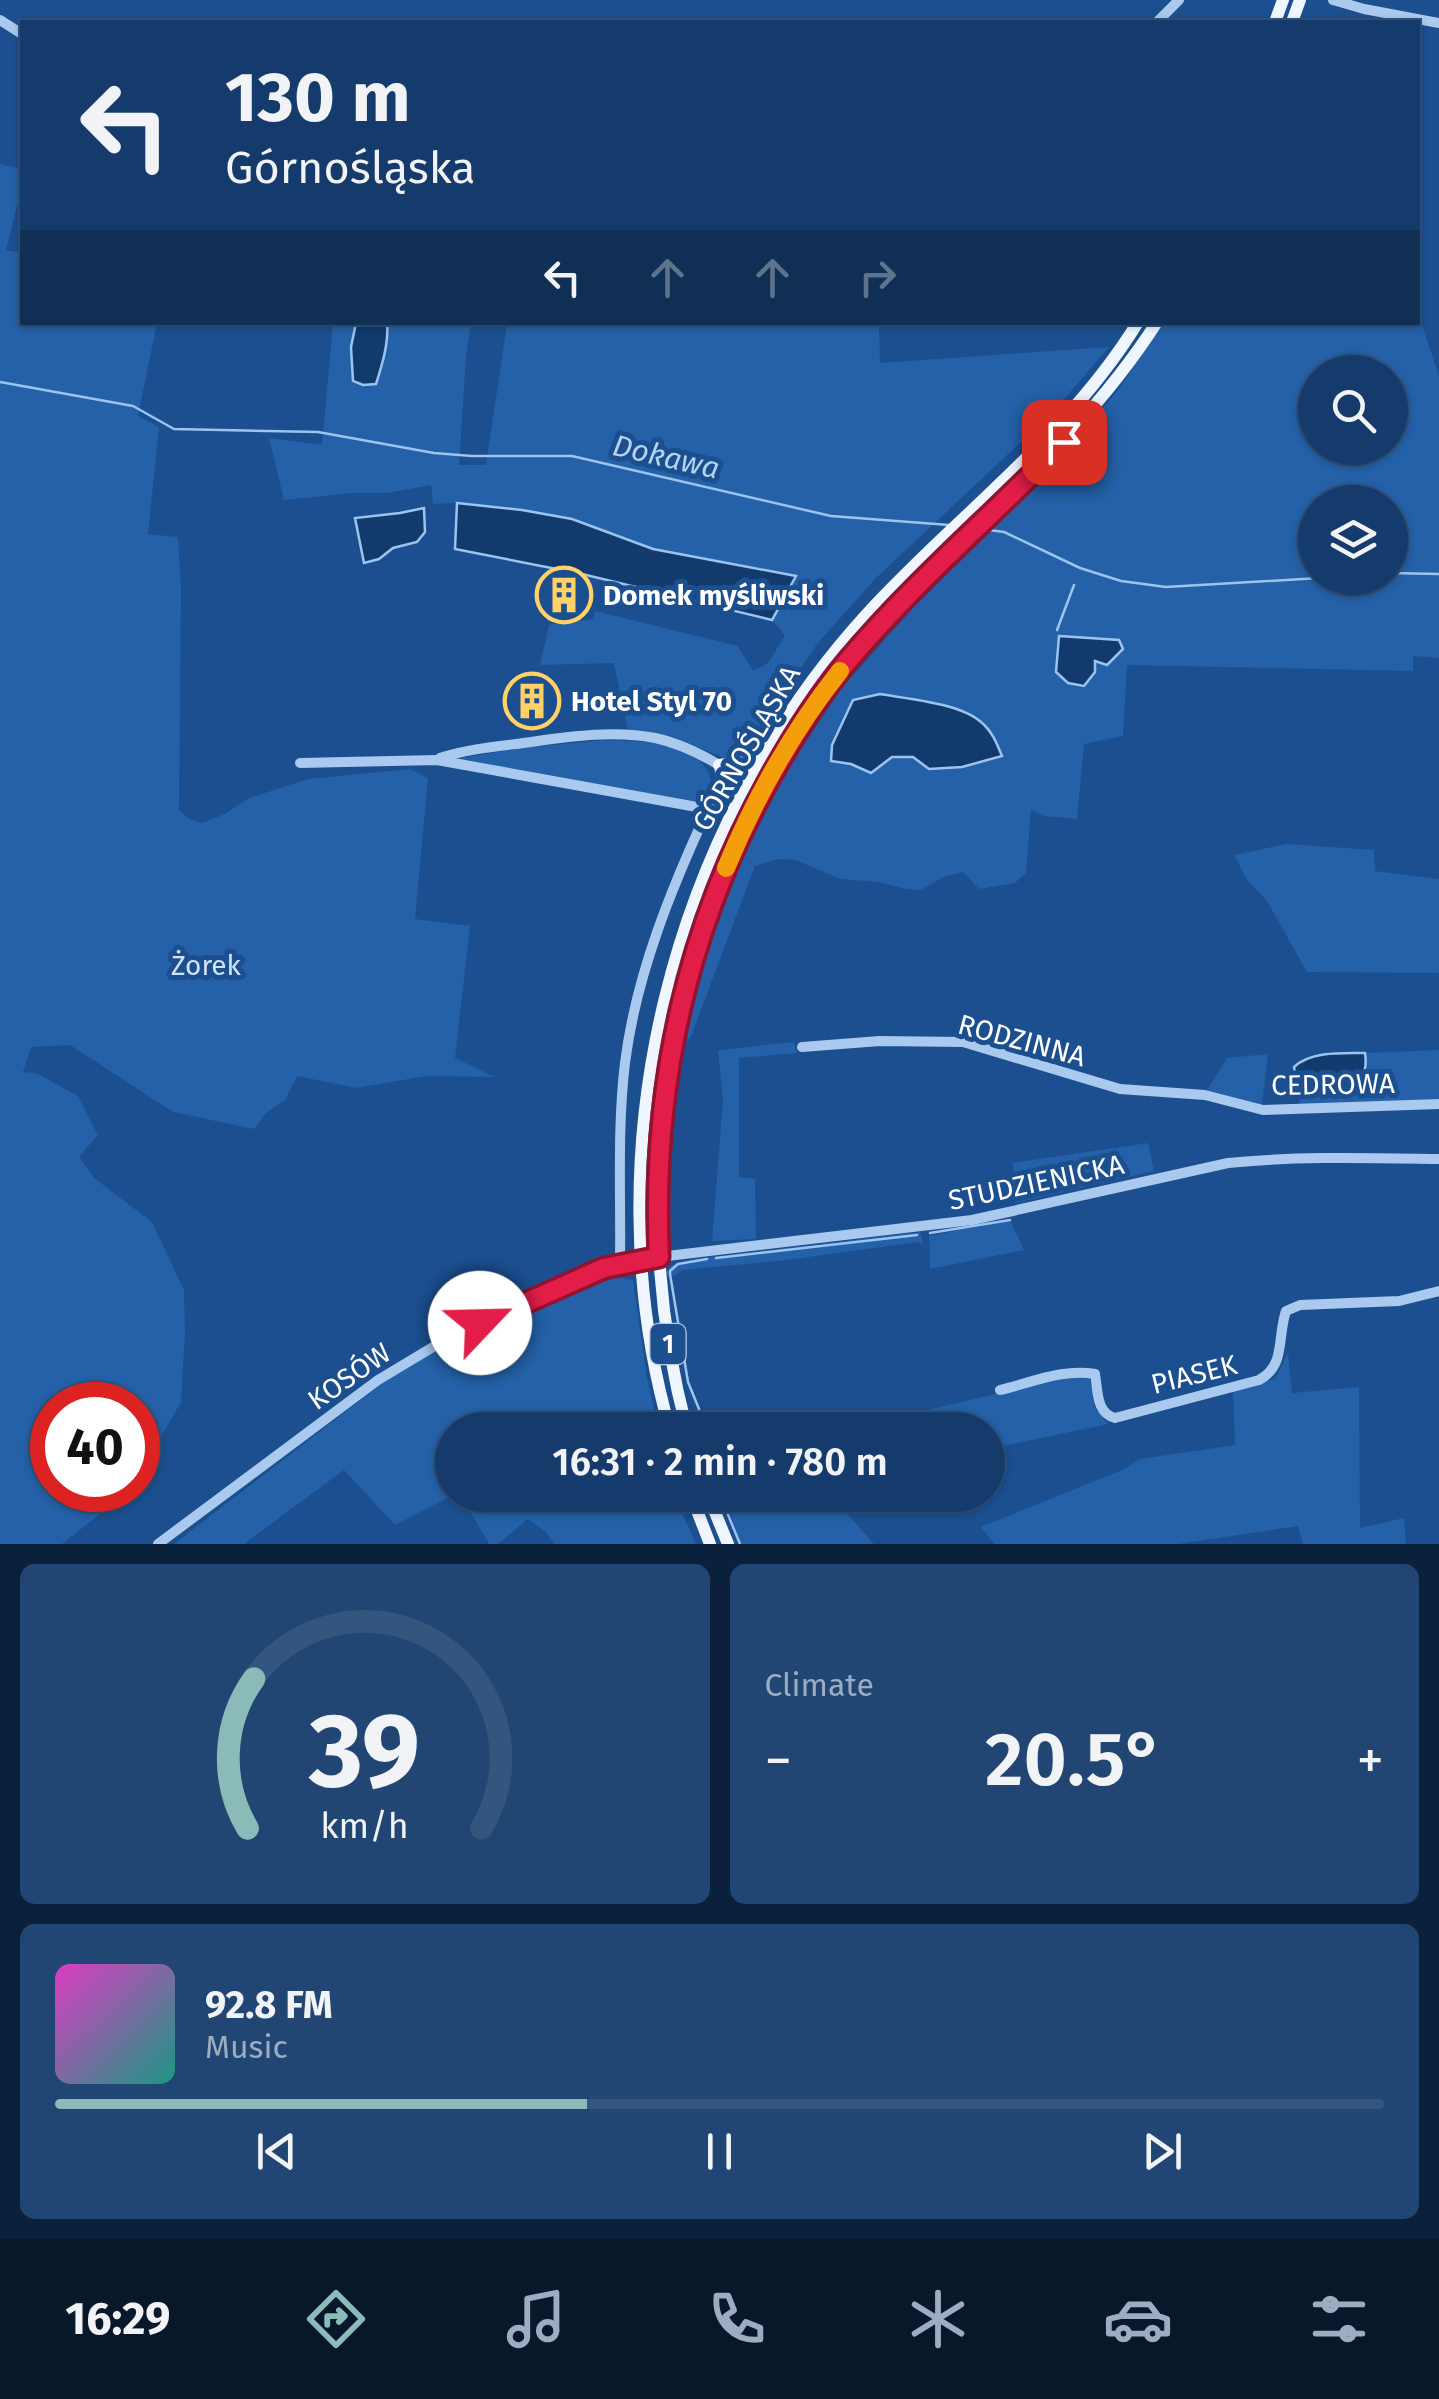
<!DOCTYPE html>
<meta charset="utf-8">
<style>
body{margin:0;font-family:"Fira Sans",sans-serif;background:#214673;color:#f1f3f6;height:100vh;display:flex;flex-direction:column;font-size:38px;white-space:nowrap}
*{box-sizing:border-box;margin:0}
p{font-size:32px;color:#9dadc1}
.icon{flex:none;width:55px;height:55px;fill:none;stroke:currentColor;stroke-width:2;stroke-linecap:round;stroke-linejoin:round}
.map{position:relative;height:1544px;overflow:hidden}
.sheet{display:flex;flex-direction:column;gap:20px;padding:20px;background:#0b203b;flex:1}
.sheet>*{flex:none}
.banner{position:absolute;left:20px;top:20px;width:1400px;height:305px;border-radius:0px;box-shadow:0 2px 8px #0004,0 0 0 2px #33557e;background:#143b6b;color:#f1f3f6;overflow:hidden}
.buttons{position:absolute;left:1298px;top:355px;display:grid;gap:20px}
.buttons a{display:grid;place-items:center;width:110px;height:110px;border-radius:50%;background:#143b6b;box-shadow:0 2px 8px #0004,0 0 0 2px #33557e;font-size:50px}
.speed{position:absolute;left:30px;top:1382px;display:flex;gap:20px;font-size:50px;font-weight:700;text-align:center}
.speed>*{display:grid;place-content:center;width:130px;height:130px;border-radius:50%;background:#143b6b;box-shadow:0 2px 8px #0004,0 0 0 2px #33557e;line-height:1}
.speed .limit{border:15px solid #d22;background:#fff;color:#111}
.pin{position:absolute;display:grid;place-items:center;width:85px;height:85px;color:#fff;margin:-42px;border-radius:20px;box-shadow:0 5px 15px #0006}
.me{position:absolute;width:110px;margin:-55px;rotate:66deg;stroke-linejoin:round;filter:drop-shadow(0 0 8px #0008)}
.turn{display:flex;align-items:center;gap:35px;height:210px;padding:0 40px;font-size:45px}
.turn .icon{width:130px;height:130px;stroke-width:2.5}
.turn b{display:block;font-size:70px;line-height:85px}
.lanes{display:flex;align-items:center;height:95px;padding:0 40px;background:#0003;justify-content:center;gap:50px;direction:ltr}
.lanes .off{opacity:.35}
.big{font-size:75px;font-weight:600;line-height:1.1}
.sheet .card{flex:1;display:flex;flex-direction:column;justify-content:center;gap:15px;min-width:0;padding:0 35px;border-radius:15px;background:#214673}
.sheet .dial{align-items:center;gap:0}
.dial svg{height:260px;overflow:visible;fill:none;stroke:#33557e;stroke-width:7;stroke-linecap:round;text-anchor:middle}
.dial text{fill:#f1f3f6;stroke:none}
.song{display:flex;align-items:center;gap:30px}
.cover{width:120px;height:120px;border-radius:15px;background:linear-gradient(135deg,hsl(310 70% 55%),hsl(170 70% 35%))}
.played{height:10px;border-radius:5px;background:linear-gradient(90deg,#8bbbb9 40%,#33557e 40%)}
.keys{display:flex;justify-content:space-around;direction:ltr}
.heat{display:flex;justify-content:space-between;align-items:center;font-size:55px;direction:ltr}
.sheet .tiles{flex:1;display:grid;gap:20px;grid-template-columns:1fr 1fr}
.card:last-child{grid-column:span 2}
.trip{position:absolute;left:435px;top:1412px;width:570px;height:100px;border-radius:50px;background:#143b6b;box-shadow:0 2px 8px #0004,0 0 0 2px #33557e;font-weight:600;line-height:100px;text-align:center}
.dock{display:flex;height:160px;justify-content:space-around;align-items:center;background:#08182b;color:#9dadc1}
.dock .icon{width:70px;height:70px}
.dock .active{color:#8bbbb9}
.dock b{font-size:45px;color:#f1f3f6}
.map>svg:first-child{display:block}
.green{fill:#2461a8;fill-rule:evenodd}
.water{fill:#123a6d;stroke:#9cc4f0;stroke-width:2.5}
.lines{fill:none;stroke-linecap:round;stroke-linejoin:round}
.stream{stroke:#9cc4f0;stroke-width:2.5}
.minor{stroke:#a9c9ee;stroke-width:10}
.major{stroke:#f0f6ff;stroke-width:12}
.route-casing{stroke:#92132f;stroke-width:25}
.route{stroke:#e11d48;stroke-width:18}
.slow{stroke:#f59e0b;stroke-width:18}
.labels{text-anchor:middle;stroke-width:10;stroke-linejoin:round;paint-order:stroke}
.shield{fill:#1b4f8f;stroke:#bbcadd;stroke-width:2.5}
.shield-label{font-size:25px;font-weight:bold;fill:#fff}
.poi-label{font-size:28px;font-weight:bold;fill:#fff;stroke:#1b4f8f;text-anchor:start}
.street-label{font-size:28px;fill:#fff;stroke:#1b4f8f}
.park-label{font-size:28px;fill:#cfe3fa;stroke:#1b4f8f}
.water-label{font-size:30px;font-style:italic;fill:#b5d3f5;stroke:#1b4f8f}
</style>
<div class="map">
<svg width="1439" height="1544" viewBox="0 0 1439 1544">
<rect width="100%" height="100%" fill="#1b4f8f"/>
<!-- green -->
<g class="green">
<polygon points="0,164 22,169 22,186 6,250 22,253 22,322 157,323 138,416 159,427 148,534 178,537 181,588 179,810 189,819 202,823 225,814 249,798 308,779 410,769 428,778 415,919 470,926 455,1058 495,1077 427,1076 356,1088 297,1076 285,1100 266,1113 254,1129 173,1112 70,1045 31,1047 23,1072 36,1073 78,1096 98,1135 79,1157 94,1178 152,1222 184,1290 185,1333 181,1402 138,1476 138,1405 52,1405 52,1490 124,1490 104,1511 62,1544 0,1544"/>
<path d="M1418 313 1439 376V658L1413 656V671L1127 665 1123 736 1084 744 1077 819 1044 816 1031 809 1026 873 1015 883 979 889 963 872 946 876 920 890 905 889 879 882 841 879 795 860 778 859 755 866 690 1039 684 1038 705 957 742 858 788 768 841 689 913 608 1012 510 1116 393 1164 323 1418 322ZM1315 372H1390V448H1315ZM1315 502H1390V578H1315ZM880 694C909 699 959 703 981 722 992 731 997 743 1002 756L962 767 930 769 913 757H892L871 773 851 764 831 760Z"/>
<polygon points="333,323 358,323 355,324 351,347 353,381 376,384 382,362 388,323 471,323 466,356 459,465 486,465 507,323 879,323 880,363 1109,347 1053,412 875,579 817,644 774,709 750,752 724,758 674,737 628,731 614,663 540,665 549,625 593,619 595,611 738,646 753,671 768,663 785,635 772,620 795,575 653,549 572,519 522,510 457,503 433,504 431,485 387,493 352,493 284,500 269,438 322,445"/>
<path d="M604 740C641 741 710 740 712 789L703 799 688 802 456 759 520 748Z"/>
<polygon points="1287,844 1374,850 1375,871 1439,879 1439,973 1307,972 1267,901 1247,880 1234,855"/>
<polygon points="794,1042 797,1053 739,1058 739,1177 755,1179 756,1239 712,1241 723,1100 718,1050"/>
<polygon points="1439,1050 1439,1099 1300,1106 1298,1091 1337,1093 1367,1064 1365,1053"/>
<polygon points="1268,1054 1262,1105 1207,1090 1227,1058"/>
<polygon points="1148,1143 1154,1171 1015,1203 1013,1163"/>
<polygon points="1010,1220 1024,1250 930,1269 929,1236"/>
<polygon points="920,1232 924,1246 919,1242 778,1261 682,1270 676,1275 667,1276 666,1272 672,1265 694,1259"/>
<polygon points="611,1276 633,1280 647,1378 659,1430 452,1430 453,1495 395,1525 344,1470 244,1544 174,1544 419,1355"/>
<polygon points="1288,1353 1292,1393 1359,1387 1360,1528 1404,1518 1406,1544 1303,1544 1298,1526 1178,1544 994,1544 981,1527 1122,1470 1140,1459 1235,1445 1233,1391 1275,1379"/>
<polygon points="1072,1376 1089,1376 1095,1408 1108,1424 988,1449 988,1430 925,1430 923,1411"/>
<polygon points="461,1495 674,1495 696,1544 554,1544 547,1533 528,1519 498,1544 489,1544"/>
<polygon points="724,1495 822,1495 836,1501 874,1544 741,1544"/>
</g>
<!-- water -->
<g class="water">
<path d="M356 323H387C389 343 382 365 376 384L363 385 353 381 351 347Z"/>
<polygon points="457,503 522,510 572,519 653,549 796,576 772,620 582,574 455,549"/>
<polygon points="424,508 425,532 417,542 393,548 379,559 364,563 355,518 400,513"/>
<polygon points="1059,636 1119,640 1123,649 1107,665 1095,661 1095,672 1084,686 1068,683 1056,672"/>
<path d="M880 694C909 699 959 703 981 722 992 731 997 744 1002 756L962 767 929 769 913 757H892L871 773 851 764 831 761 832 745 853 700Z"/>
<path d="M1365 1053C1372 1096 1327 1092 1298 1091L1294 1067C1311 1051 1342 1053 1365 1053Z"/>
</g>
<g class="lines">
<!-- stream -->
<g class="stream">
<polyline points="0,382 133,406 174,429 318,432 434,453 472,456 572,456 831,516 949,525"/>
<polyline points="982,529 1004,532 1080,568 1121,581 1166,587 1319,578"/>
<polyline points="1390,573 1439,574"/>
<polyline points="1057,630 1074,585"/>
<polyline points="930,1233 1010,1220"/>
<polyline points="716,1258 917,1235"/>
<polyline points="701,1430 699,1409 688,1382 670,1274 670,1271 678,1264 707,1259"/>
<polyline points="720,1495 740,1544"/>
</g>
<!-- minor -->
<g class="minor">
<polyline points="1333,0 1364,9 1439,23"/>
<polyline points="0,20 22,34"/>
<polyline points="1157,22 1179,0"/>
<path d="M440 758C464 750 491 747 516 744 561 738 610 729 655 738 679 743 699 753 719 765L721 780 708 809"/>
<path d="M300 763 437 760 708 809C671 889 636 975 625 1063 617 1129 621 1196 620 1263"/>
<polyline points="802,1047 880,1041 963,1042 1120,1089 1205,1095 1263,1110 1439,1104"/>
<path d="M1000 1390C1030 1383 1064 1368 1095 1374 1098 1391 1096 1413 1115 1418L1259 1380C1286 1366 1277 1337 1286 1311L1300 1305 1399 1301 1439 1291"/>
<path d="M158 1544 378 1380 448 1338 585 1275 620 1263 659 1257 972 1220 1228 1163C1298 1156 1369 1158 1439 1159"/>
</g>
<!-- major -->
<g class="major">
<polyline points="1275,22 1283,0"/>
<polyline points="1292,22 1300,0"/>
<polyline points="719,765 762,759"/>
<path d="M670 1430C590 1151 671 830 865 616 955 517 1067 438 1138 322"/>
<path d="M687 1430C629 1210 658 976 771 777 802 722 837 670 880 623 975 521 1080 442 1157 322"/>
<polyline points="691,1495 710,1544"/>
<polyline points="708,1495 728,1544"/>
</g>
</g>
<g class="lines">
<!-- route casing -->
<g class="route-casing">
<path id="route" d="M480 1323 604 1268 659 1257C651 1085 687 927 771 776 793 737 817 698 846 663 913 583 992 516 1064 442"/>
</g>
<!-- route -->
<use href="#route" class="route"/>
<!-- slow -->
<path class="slow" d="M726 868C755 798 793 730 840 671"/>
</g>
<!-- icons -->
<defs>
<g id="building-ring" transform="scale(2.875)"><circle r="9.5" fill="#1b4f8f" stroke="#ffd166" stroke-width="1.5"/><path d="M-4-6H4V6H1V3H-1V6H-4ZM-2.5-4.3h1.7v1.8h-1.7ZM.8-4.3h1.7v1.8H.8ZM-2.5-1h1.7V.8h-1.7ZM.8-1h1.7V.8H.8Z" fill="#ffd166"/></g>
</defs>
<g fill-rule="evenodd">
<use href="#building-ring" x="564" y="595"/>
<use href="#building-ring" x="532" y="701"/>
</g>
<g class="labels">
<!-- shield labels -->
<rect class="shield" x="650.5" y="1324" width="35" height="40" rx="8"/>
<g class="shield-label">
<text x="668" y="1353">1</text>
</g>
<!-- poi labels -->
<g class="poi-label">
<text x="603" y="605">Domek myśliwski</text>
<text x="571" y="711">Hotel Styl 70</text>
</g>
<!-- street labels -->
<g class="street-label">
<text transform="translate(746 748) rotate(-60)" y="10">GÓRNOŚLĄSKA</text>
<text transform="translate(1022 1040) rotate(15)" y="10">RODZINNA</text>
<text transform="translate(1333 1084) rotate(-1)" y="10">CEDROWA</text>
<text transform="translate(1036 1182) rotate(-12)" y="10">STUDZIENICKA</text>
<text transform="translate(1194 1374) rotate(-14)" y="10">PIASEK</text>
<text transform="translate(349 1376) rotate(-35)" y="10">KOSÓW</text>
</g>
<!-- park labels -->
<g class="park-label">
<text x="206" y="975">Żorek</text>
</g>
<!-- water labels -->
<g class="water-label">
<text transform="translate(666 457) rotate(13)" y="10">Dokawa</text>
</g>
</g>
</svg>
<div class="buttons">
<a><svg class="icon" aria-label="search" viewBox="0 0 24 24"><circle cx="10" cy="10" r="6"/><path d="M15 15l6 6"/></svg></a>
<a><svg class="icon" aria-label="layers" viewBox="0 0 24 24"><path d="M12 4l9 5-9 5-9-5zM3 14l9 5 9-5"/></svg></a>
</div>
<div class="speed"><div class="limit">40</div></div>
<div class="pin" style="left:1064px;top:442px;background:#d93025"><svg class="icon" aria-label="arrive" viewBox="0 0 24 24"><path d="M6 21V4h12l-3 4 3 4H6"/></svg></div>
<svg class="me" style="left:480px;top:1323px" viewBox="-20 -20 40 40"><circle r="19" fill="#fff"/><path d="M0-13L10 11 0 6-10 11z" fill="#e11d48"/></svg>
<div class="trip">16:31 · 2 min · 780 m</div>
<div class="banner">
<div class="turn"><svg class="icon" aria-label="left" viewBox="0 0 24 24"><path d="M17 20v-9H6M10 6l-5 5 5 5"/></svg><div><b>130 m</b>Górnośląska</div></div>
<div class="lanes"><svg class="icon" aria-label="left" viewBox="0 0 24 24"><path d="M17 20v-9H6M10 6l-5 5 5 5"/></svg><svg class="icon off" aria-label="ahead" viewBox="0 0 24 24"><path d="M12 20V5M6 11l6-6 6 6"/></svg><svg class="icon off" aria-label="ahead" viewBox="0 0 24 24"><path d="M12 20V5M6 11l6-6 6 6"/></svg><svg class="icon off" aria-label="right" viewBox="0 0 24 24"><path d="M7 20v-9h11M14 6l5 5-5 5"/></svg></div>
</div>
</div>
<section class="sheet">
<div class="tiles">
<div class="card dial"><svg viewBox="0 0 100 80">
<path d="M14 69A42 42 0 1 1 86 69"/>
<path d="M14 69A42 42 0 0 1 16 23" stroke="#8bbbb9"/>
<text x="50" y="56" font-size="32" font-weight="700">39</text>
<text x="50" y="72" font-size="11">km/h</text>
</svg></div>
<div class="card"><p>Climate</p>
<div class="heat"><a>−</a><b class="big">20.5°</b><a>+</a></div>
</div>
<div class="card">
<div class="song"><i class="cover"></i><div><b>92.8 FM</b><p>Music</p></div></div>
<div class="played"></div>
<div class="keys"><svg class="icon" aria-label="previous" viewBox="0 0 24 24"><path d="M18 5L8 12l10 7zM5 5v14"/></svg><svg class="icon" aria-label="pause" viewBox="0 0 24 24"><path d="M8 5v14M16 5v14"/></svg><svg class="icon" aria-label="next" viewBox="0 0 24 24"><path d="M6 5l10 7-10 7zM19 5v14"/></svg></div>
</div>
</div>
</section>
<nav class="dock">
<b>16:29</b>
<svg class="icon active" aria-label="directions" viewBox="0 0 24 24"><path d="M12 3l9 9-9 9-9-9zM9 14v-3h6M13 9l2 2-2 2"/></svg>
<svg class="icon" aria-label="music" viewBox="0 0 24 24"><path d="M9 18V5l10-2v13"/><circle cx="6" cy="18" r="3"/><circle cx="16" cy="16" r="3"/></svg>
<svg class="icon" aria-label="phone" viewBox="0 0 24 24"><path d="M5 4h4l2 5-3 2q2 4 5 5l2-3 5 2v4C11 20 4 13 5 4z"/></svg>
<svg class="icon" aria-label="climate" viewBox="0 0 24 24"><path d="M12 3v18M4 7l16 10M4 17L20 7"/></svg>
<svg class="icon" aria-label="car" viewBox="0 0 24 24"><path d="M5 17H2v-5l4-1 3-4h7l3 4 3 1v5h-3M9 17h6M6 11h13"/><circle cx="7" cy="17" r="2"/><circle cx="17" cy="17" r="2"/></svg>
<svg class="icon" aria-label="filters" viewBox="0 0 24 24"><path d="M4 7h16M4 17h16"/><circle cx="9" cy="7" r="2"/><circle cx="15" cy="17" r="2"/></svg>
</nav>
